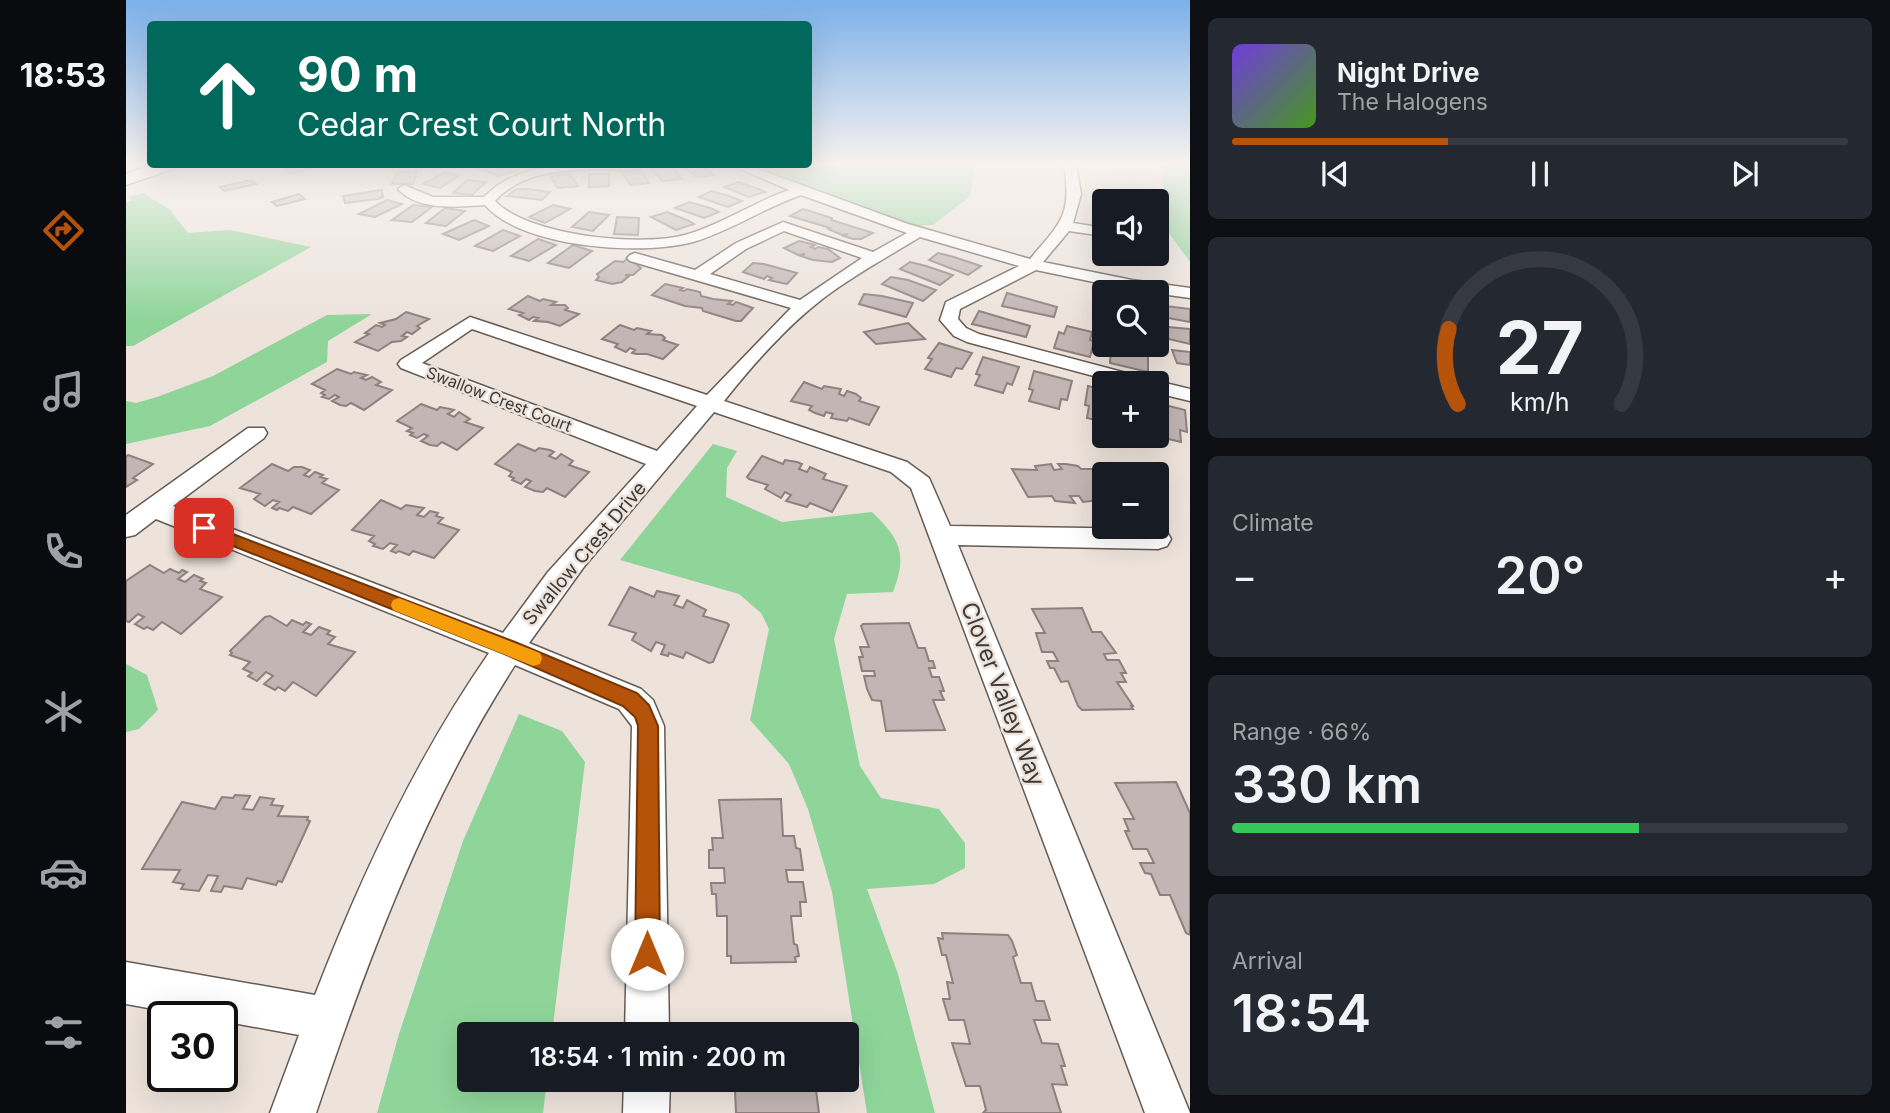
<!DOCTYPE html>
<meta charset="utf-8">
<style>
body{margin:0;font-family:Inter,sans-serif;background:#242831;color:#f1f3f6;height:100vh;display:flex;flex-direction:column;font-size:26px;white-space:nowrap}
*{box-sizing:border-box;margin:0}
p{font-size:23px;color:#9ea1a6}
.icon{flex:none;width:38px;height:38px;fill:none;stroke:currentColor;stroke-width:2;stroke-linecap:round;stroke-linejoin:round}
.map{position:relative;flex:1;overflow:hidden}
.side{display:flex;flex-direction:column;gap:18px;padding:18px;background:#0d0f14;width:700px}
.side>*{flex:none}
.guide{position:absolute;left:21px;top:21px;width:665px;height:147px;border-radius:7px;box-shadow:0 7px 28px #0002;background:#00695c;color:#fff;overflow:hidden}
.fabs{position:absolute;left:966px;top:189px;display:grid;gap:14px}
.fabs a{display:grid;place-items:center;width:77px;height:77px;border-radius:7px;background:#171b24;box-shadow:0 7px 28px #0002;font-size:35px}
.speed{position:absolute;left:21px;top:1001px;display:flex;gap:14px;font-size:35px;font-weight:700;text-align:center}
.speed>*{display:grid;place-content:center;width:91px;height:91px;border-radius:50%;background:#171b24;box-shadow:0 7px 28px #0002;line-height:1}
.speed .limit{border:4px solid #111;border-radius:10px;background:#fff;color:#111}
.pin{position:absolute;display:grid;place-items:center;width:60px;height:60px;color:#fff;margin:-30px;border-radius:14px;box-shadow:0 4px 10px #0006}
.me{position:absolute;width:77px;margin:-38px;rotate:0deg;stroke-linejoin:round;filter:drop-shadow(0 0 5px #0008)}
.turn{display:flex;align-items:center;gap:24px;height:147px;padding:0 35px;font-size:32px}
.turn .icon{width:91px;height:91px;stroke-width:2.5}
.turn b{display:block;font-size:49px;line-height:60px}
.big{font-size:52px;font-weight:600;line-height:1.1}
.side .tile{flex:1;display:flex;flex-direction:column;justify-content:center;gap:10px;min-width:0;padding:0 24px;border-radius:10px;background:#242831}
.side .dial{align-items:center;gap:0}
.dial svg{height:182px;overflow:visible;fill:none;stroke:#363941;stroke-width:7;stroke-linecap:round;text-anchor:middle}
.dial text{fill:#f1f3f6;stroke:none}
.song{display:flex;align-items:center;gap:21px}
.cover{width:84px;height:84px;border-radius:10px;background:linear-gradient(135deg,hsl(260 70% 55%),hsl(100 70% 35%))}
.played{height:7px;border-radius:4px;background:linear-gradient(90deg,#b45309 35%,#363941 35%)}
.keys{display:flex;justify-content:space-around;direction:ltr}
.heat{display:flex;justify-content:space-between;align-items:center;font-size:38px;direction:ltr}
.charge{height:10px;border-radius:5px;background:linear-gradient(90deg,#34c759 66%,#363941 0)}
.trip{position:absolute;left:331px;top:1022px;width:402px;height:70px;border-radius:7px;background:#171b24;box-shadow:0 7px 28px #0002;font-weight:600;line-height:70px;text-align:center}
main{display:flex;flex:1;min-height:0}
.tab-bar{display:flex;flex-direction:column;width:126px;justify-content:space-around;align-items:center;background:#090b0e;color:#9ea1a6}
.tab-bar .icon{width:49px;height:49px}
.tab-bar .current{color:#b45309}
.tab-bar b{font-size:32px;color:#f1f3f6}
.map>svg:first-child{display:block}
.green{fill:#8fd59a}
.building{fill:#c2b5b3;stroke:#8d817f;stroke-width:2}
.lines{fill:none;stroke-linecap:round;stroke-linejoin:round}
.minor-casing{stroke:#645b55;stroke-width:3}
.highway-casing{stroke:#645b55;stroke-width:3}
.minor{fill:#fff;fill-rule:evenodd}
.highway{fill:#fff;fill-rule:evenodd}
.route{fill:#b45309;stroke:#753606;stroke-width:2}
.slow{fill:#f59e0b}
.labels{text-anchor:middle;stroke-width:5;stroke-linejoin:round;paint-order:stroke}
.far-street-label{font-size:16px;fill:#3d3936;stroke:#ede3db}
.street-label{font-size:19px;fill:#3d3936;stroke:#ede3db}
.near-street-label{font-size:23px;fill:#3d3936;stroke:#ede3db}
</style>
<main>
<nav class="tab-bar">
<b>18:53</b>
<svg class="icon current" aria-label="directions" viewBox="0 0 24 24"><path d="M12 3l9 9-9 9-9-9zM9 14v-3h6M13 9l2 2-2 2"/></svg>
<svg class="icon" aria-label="music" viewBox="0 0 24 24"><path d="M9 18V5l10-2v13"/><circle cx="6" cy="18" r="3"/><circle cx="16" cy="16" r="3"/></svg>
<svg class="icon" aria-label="phone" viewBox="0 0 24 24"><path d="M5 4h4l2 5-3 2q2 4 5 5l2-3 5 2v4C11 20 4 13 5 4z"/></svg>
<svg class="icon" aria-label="climate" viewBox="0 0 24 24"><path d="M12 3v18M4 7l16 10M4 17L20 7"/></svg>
<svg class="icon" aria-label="car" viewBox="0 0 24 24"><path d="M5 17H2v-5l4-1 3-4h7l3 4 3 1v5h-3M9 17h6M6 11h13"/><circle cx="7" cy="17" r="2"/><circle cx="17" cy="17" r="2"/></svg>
<svg class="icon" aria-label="filters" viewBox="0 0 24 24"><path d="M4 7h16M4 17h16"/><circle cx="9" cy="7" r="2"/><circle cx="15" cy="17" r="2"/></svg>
</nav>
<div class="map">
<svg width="1064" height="1113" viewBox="0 0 1064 1113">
<rect width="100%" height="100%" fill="#ede3db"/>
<!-- green -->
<g class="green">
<polygon points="622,165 851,165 843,197 807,225 788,226"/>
<polygon points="1037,165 1064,165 1064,262 1039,228"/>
<polygon points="17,193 43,209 62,233 104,230 185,247 7,346 0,346 0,203 6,200 3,197"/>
<polygon points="246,314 202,341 201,362 84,426 0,444 0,401 10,403 31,397 87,376 201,315"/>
<path d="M587 444 611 451 601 468 600 497 656 522 746 512C774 539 782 554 767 592L721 594 708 639 734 766 755 798 813 809 839 843V868L808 884 741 889 772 974 809 1113H741L706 892 682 809 663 764 624 720 643 629 635 613 613 594 494 560Z"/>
<polygon points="0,664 21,675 32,710 13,729 0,732"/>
<polygon points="393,714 436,731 459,762 426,1034 343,1034 343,1080 421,1080 417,1113 251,1113 273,1034 337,841"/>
</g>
<!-- building -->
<g class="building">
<polygon points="164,165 179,165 185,169 165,173 155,167"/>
<polygon points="362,165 374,165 390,171 373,176 352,168"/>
<polygon points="576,165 588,175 571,177 555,166"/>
<polygon points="545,167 556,179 537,181 525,169"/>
<polygon points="291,171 287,184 266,184 271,172"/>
<polygon points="516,171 523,183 504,185 496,172"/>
<polygon points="318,173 334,175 314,188 297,184"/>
<polygon points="444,174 452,186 432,188 424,176"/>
<polygon points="463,174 483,174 483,186 463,187"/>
<polygon points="125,180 130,184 98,191 94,187"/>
<polygon points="341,180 360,182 346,195 327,193"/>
<polygon points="612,182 630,188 639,192 623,197 598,187"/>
<polygon points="391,189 402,189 424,192 416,200 381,196"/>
<polygon points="256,190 257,197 252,199 219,203 217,196"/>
<polygon points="585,191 606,197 616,201 602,207 573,197"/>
<polygon points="173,194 179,199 151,206 146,202"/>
<polygon points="261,200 276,204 249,217 233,214"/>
<polygon points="563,202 584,208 593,212 578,218 549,208"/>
<polygon points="287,205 306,207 286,222 266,220"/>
<polygon points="427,205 444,209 419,223 403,217"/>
<polygon points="319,208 339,211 320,226 300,223"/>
<polygon points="677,209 706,218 705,220 747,233 735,239 727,239 718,236 722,234 716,235 702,229 704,228 664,216"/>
<polygon points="463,212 483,215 467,231 446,227"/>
<polygon points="541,212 563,221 568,224 550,230 525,217"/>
<polygon points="491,217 513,218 512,235 488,234"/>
<polygon points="348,220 363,226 333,240 317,234"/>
<polygon points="377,230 394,236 367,251 349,246"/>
<polygon points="412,239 430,245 403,261 385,256"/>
<polygon points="673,241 686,244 689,245 685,247 689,249 692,247 702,249 714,258 706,262 687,260 675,256 679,254 672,255 658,248"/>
<polygon points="447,245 466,251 443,268 422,263"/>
<polygon points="812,253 828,257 855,266 842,275 803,260"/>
<polygon points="503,258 518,262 511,265 515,268 507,275 499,275 503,276 496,282 486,284 470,280 473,277 471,274 489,261 497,262"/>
<polygon points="784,262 800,266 827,275 814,285 774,269"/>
<polygon points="627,263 638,264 671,273 661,284 656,283 643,280 646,278 641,276 638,279 617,272"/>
<polygon points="765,277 782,280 810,290 797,301 756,284"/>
<polygon points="539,284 557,288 554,290 558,291 561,289 574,292 575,296 587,299 606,301 602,304 607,305 610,302 627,308 615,321 610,321 577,311 576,308 559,306 526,295"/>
<polygon points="881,293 931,307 928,317 876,306"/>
<polygon points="738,294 756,296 787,303 780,317 733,304"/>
<polygon points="402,296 414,301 417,299 430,302 425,305 439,305 442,308 439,310 453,314 434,326 422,322 408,321 412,318 407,317 403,320 393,315 397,313 383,309"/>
<polygon points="1031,305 1064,309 1064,322 1031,316"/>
<polygon points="853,311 904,326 900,337 846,324"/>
<polygon points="280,312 303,319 291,326 294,328 286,334 281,332 276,336 281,337 275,341 266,342 252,351 229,342 243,334 239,333 250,325 256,327 259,325 254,323 270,319"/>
<polygon points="782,323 799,339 750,344 738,332"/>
<polygon points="494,325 508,330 511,328 525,331 521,334 536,335 539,338 537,340 552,345 537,359 521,354 510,354 506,353 509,350 504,348 500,352 489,347 492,344 476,339"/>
<polygon points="941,326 966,332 964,340 968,341 964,357 928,348 933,332 938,334"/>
<polygon points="1031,326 1064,329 1064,344 1034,337"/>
<polygon points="813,343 846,353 836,369 830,368 825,377 799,369 806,359 802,358"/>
<polygon points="991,345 1019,345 1018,354 1022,355 1022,372 984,363 985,346"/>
<polygon points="1046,350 1064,352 1064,365 1051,363"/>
<polygon points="857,357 893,367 886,385 881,383 877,393 849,385 854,375 850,374"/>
<polygon points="211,369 225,374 228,372 241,375 235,378 240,380 246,377 255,382 250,385 266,390 238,410 225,403 220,406 214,405 206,401 213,397 209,395 203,399 196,397 199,395 195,393 199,390 186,384"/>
<polygon points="908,371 946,381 941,400 935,399 933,409 903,401 907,390 903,389"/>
<polygon points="678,382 696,389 698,386 715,389 713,394 718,396 721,391 730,394 735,398 733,401 753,407 743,425 723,418 721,421 710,419 705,418 707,414 700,412 698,416 689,413 683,410 686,406 665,401"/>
<polygon points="962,386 978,390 978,422 961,418 963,406 959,405"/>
<polygon points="1031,403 1059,410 1061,432 1054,430 1055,442 1029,436"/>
<polygon points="295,404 311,410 314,407 324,409 328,410 322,414 328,417 333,412 344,419 339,422 357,428 331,450 316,442 311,446 304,445 295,441 302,436 298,434 291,438 284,435 287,433 281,431 286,428 271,421"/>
<polygon points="392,444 409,451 413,448 424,450 428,452 423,456 430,459 435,454 447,461 443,465 463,472 439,497 421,488 417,492 409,491 399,487 405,481 400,479 395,484 386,480 388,478 383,476 386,472 369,464"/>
<polygon points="2,455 27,464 7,478 11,480 0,487 0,456"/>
<polygon points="636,456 657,464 659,460 671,462 676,464 673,469 681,472 684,467 700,474 697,479 721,486 706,512 684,503 681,507 660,501 665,495 659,492 655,498 639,489 642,485 623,479 621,477"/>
<polygon points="146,464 162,471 168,467 176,467 184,470 178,475 183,477 189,472 197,475 194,477 201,479 196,483 213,490 185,514 167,507 162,511 153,508 151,510 146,508 153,502 147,500 139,506 128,499 134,494 114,488"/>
<polygon points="925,464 928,470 936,469 932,464 940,464 952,466 955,469 975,469 979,474 978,496 971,496 973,500 957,502 953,496 944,496 949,503 929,501 926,496 902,497 886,469 911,470 909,466"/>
<polygon points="255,500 275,509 280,505 298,508 291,515 298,517 304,511 312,513 310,516 317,518 312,523 333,530 308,558 287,551 283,555 273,551 270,553 265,551 271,545 264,543 257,549 247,546 249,544 243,541 248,536 226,530"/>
<polygon points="24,565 38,573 44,569 53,573 56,570 61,572 52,579 59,582 68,575 77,579 74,581 80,583 74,589 96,597 55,634 36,622 27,630 21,627 18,629 9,624 18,617 12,614 3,622 0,621 0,581"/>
<polygon points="504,587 528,597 531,591 553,596 548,605 557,608 561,600 580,610 577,616 601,623 603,625 587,662 583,663 560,652 557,658 543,653 542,656 535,654 539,645 530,642 525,651 506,640 510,633 483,625"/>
<polygon points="956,608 966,632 975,632 990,653 978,654 981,660 993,660 1000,673 995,673 1000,682 991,682 1007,706 1005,706 1007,709 956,710 952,706 942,681 935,682 928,668 924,668 921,661 932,661 927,652 916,652 910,633 919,633 906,609"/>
<polygon points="144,616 161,626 166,620 177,625 180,622 185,624 177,632 185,635 193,627 204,631 201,634 209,637 202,644 229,652 190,696 167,682 159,691 152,687 149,690 138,684 147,676 140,672 131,681 122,676 126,673 117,669 124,662 104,655 106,653 104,651 139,617"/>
<polygon points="783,623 792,648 799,648 803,661 807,661 809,668 803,668 806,677 813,677 818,691 814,691 818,700 807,700 819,730 760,731 755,701 746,700 741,689 738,676 749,676 748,671 736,671 733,657 737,657 734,647 743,647 735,626 737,624"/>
<polygon points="1050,782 1064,813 1064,935 1060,933 1044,895 1034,895 1025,874 1019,873 1014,863 1028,863 1021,849 1007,849 999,831 1003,831 998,819 1008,819 989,783"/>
<polygon points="109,795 124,796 117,809 127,810 134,797 148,799 145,805 157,806 152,816 182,817 181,820 184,821 156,882 152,881 150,885 121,878 116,889 98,886 95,892 85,891 92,876 82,875 73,891 55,889 58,884 47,882 54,870 16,869 56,802 89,809 96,797 107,798"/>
<polygon points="655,799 657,836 668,836 670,848 674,849 677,870 660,870 662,882 677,882 680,902 674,902 675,916 665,916 668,944 671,945 673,956 669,957 670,962 605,963 605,956 601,956 601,916 591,916 590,894 586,894 585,883 599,883 598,868 583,868 583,850 587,850 586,838 597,838 593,800"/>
<polygon points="816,933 882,935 886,941 891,955 887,957 895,983 905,983 910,1001 918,1001 924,1020 908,1020 916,1043 932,1044 939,1066 935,1066 941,1085 926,1084 935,1113 857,1113 860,1110 854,1086 840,1086 826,1043 844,1044 838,1020 823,1020 817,999 824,999 821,982 827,983 820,955 816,955 812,938 817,939"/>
<polygon points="609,1090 690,1090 693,1113 610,1113"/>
</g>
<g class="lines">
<!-- minor casing -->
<g class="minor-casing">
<g id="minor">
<path d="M442 165H520L514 169C467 171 404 162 369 201 402 236 514 247 559 235 595 225 628 202 663 190L605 165H621L782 224 904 259C935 222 946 216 938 165H950L955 194 947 223 978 228V236L943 231 917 262 1006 280 1064 288V298L1006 290 910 270 834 309 832 319 840 328 853 334 1023 379 1025 382 1031 381 1064 389V401L1031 393V383H994L841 342 828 336 814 320 820 302 893 266 794 237C760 258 726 276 695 300 658 329 627 365 598 401L781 462 803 478 824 526 1032 529 1041 532 1045 539 1041 546 1032 549 832 545 1064 1113H1019L785 488 765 472 588 412 457 568 403 643 515 689 527 700 538 726 543 1034H499L506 726 493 709 389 665C300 803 242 958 190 1113H144L173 1035 96 1021V1017H71L0 1004V962L189 995C235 876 290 758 363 653L30 519 9 535 0 537V515L122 428H138L141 433 138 438 47 506 377 633 422 572 520 464 275 368 272 364 275 360 344 317 581 395 665 308 504 261 501 258 504 255 509 253 569 270 610 243 657 222 747 252 781 233 675 195C638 208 604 231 567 242 514 256 396 248 359 205 331 207 292 211 272 189L278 185 307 197H358C380 174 410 167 442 165ZM658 231 736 258 674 300 584 274 620 249ZM346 329 571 406 531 451 296 363Z"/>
<polygon points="498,1080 544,1080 543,1113 497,1113"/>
</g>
</g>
<!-- highway casing -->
<g class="highway-casing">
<polygon id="highway" points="25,165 50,165 47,169 0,185 0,174"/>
</g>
<!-- minor -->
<use href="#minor" class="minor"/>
<!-- highway -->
<use href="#highway" class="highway"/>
</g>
<!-- sky -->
<linearGradient id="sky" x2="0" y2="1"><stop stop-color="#7bb0ea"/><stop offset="0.51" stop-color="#f7f2ef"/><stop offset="1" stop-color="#f7f2ef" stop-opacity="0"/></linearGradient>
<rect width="1064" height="321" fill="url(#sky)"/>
<!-- route -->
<polygon class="route" points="78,523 389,642 511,693 523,705 532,726 534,954 530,963 521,966 512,963 509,954 512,726 509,717 497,706 376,653 72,532 70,528"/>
<!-- slow -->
<polygon class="slow" points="273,598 414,653 416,658 414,664 407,666 267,610 265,605 267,600"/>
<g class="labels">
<!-- far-street labels -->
<g class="far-street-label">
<text transform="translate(373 399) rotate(21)" y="6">Swallow Crest Court</text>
</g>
<!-- street labels -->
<g class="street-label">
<text transform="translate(458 553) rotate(-50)" y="7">Swallow Crest Drive</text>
</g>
<!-- near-street labels -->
<g class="near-street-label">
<text transform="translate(877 694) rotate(69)" y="8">Clover Valley Way</text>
</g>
</g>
</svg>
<div class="fabs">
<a><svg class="icon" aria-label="sound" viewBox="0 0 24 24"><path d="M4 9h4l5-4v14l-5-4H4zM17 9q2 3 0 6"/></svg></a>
<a><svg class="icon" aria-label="search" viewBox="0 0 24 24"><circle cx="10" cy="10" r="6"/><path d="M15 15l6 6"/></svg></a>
<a>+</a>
<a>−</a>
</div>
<div class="speed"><div class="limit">30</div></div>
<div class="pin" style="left:78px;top:528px;background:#d93025"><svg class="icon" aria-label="arrive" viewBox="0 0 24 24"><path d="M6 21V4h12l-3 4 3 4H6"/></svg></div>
<svg class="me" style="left:521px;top:954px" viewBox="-20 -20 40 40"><circle r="19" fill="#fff"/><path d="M0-13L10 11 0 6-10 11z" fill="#b45309"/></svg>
<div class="trip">18:54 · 1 min · 200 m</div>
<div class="guide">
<div class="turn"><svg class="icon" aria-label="ahead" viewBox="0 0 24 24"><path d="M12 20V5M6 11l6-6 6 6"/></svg><div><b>90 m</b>Cedar Crest Court North</div></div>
</div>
</div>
<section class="side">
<div class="tile">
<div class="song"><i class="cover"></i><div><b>Night Drive</b><p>The Halogens</p></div></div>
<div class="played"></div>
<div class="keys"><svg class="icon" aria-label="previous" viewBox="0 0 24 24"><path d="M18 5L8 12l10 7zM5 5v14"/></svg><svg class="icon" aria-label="pause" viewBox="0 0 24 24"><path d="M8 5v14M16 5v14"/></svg><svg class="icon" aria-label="next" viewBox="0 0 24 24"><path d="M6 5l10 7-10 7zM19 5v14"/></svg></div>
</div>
<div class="tile dial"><svg viewBox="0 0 100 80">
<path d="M14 69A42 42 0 1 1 86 69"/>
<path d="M14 69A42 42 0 0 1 10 36" stroke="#b45309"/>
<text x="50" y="56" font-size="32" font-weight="700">27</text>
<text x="50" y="72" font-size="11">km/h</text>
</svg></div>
<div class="tile"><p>Climate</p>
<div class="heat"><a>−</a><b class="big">20°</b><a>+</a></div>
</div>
<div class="tile"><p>Range · 66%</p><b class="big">330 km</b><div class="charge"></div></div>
<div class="tile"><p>Arrival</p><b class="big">18:54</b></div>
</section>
</main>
